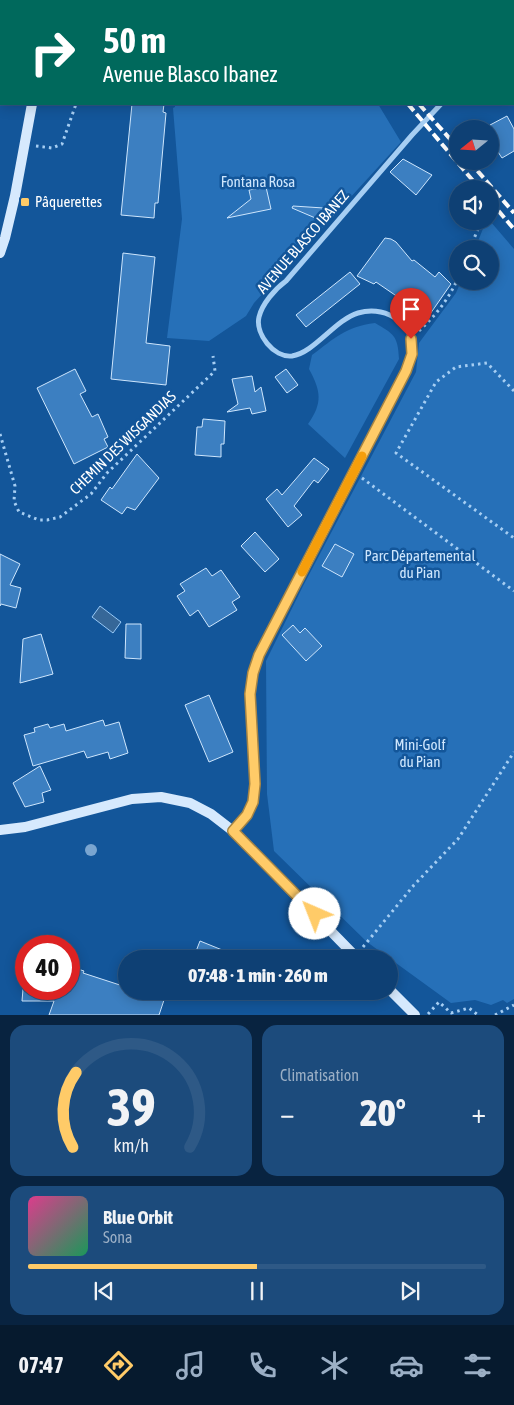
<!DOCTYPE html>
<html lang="fr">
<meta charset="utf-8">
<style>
body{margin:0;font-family:"Asap Condensed",sans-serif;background:#1c4b7c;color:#f1f3f6;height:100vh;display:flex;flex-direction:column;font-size:19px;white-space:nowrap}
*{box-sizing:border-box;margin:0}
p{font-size:16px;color:#9bafc5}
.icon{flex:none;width:28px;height:28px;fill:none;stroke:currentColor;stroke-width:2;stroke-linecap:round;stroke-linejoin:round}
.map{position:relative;height:1015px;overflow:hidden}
.drawer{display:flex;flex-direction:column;gap:10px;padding:10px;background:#082340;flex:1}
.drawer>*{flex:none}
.top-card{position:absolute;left:0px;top:0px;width:515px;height:105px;box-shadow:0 2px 12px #0003,0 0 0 1px #2e5986;background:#00695c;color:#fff;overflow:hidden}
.needle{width:32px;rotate:252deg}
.buttons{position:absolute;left:449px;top:120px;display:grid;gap:10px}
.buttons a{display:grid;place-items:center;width:50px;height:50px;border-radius:50%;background:#0e4074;box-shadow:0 2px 12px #0003,0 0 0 1px #2e5986;font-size:25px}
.speed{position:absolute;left:15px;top:935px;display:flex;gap:10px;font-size:25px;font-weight:700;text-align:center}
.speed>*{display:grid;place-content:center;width:65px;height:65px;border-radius:50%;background:#0e4074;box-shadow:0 2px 12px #0003,0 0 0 1px #2e5986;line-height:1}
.speed .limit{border:8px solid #d22;background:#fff;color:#111}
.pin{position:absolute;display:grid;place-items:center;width:42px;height:42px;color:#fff;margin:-51px -21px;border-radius:50% 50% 50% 0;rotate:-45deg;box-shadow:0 0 5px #0007}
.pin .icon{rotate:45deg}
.me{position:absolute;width:55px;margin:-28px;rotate:316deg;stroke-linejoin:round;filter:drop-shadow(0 0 4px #0008)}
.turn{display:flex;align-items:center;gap:18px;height:105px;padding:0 20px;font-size:22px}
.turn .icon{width:65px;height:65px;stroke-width:2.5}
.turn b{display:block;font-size:35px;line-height:42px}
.big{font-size:38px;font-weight:800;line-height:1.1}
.drawer .card{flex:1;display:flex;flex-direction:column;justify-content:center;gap:8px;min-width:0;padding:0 18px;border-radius:15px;background:#1c4b7c}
.drawer .dial{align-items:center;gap:0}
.dial svg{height:130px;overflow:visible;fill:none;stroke:#2e5986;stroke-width:7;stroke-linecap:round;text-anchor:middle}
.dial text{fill:#f1f3f6;stroke:none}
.song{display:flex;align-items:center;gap:15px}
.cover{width:60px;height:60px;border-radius:8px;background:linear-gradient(135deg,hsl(330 70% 55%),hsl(150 70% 35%))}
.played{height:5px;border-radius:2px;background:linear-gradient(90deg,#ffcb68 50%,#2e5986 50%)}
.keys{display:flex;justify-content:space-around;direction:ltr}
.heat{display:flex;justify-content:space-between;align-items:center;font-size:28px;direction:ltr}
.drawer .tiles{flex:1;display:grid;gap:10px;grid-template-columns:1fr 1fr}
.card:last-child{grid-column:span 2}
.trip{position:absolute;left:118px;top:950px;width:280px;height:50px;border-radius:25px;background:#0e4074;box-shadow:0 2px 12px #0003,0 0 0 1px #2e5986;font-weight:800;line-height:50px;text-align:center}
.menu{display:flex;height:80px;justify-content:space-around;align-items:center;background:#061a2e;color:#9bafc5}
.menu .icon{width:35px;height:35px}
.menu .selected{color:#ffcb68}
.menu b{font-size:22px;color:#f1f3f6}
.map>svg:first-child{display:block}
.green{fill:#2670b8}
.water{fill:#366798;stroke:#98c9f6}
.building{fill:#3c7fc1;stroke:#cee6fd}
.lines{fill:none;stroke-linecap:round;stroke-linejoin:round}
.path{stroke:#a6cef3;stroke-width:3;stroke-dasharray:2.5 4;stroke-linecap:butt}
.lane{stroke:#a6cef3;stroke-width:4}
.street{stroke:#a6cef3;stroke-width:5}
.secondary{stroke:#d6e9fd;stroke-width:10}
.rail{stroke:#fff;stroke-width:4;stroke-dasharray:9 4;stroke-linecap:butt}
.tree{fill:#7aa5d0}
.route-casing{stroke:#a68444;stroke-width:12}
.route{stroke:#ffcb68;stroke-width:9}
.slow{stroke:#f59e0b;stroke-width:9}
.poi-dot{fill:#ffcb68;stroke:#13569a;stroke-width:2}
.labels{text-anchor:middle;stroke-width:5;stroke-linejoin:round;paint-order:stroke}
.park-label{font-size:15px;fill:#cee6fd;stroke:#13569a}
.poi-label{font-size:15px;fill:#fff;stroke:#13569a;text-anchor:start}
.street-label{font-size:15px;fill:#fff;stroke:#13569a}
</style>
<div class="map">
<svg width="514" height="1015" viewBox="0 0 514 1015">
<rect width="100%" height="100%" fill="#13569a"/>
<!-- green -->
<g class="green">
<polygon points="175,104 378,104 401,142 254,303 246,316 209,341 167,338 182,219 173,108 175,107"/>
<polygon points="486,221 490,221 514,249 514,999 507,1003 503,1000 491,1005 475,1000 451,1003 367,942 274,851 267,794 266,661 303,586 416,372 419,343 456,293 461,281 490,281 490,249 475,249"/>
<path d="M375 323C394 334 398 336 399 359L345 458 308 424C323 403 321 391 309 369L312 355C335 338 345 327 375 323Z"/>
</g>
<!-- water -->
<polygon class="water" points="100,606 121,622 113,633 92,617"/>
<!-- building -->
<g class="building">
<polygon points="132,104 164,104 163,112 166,113 158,203 155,203 154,218 121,215"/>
<polygon points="507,116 514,129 514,151 502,158 496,149 490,152 490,125"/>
<polygon points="403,159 432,175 416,195 390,172"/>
<polygon points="266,187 271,209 227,218 251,199 249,190"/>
<polygon points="293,206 339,209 327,223 292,208"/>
<polygon points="385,238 391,239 396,242 412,261 414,260 435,277 439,272 451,284 428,317 423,319 416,316 410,308 411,306 376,282 374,284 357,276"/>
<polygon points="123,253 155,257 146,343 170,346 166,385 111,379"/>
<polygon points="350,272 360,284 306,327 296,315"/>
<polygon points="75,369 86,391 80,394 92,417 98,414 108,437 104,439 108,447 74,464 37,388"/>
<polygon points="286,369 298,385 287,393 275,377"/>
<polygon points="252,376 255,392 261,387 266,411 252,414 250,408 227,412 238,404 232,379"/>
<polygon points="203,419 225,421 224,444 221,444 221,457 195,455 197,427 202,427"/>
<polygon points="137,454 159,478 135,510 127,507 122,514 101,500 110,487 112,489"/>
<polygon points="314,458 329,469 318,483 314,480 294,506 302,515 288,527 266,499 277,489 282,495"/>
<polygon points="255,532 279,559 265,572 241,546"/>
<polygon points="335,544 354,554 342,577 322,566"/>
<polygon points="0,554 20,564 10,585 21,588 16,608 1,604 0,606"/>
<polygon points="206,568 212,576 221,570 240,597 232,602 237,610 209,627 198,610 190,616 177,596 185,591 180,584"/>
<polygon points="126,624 141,624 141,659 125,658"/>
<polygon points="293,625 300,633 305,628 322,646 306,661 282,635"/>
<polygon points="41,634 53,674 20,683 23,639"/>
<polygon points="209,695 233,752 209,762 185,705"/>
<polygon points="103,720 105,726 119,722 128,753 110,759 108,752 87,758 84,751 33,766 24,735 35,732 34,728 48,724 50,728 64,724 66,731"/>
<polygon points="40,766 51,790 42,793 44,802 25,807 13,783"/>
<polygon points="200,941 242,958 242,959 193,959"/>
<polygon points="69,966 84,971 83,973 126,987 126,991 140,991 147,993 147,991 165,997 159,1015 49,1015 54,1001 22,1001 23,989 69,989"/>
</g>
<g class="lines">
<!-- path -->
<g class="path">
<polyline points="36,146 52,148 62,144 76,104"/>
<polyline points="470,249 481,221"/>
<path d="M419 331C435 316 449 299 458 278"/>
<polyline points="514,391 487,363 456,367 436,382 396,453 514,538"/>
<polyline points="0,434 15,486 14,501 19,512 39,520 47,520 60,517 91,494 107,473 215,371 213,356"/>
<polyline points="362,478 514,591"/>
<polyline points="363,947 414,885 458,839 514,752"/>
<polyline points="428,1014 439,1002 451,1013 469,1008 478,1015"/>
<polyline points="495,1015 514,1005"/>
</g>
<!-- lane -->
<polyline class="lane" points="300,0 301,1"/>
<!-- street -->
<g class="street">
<polyline points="375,0 376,1"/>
<polyline points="464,1 468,0"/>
<path d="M233 831 247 815 253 802 255 784 250 693 253 673 259 655 406 371C410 361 415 349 411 338 404 316 379 307 358 313 335 320 314 353 292 356 274 358 255 334 259 317 262 304 275 289 286 281L412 135 441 104"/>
</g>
<!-- secondary -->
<g class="secondary">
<polyline points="5,0 6,1"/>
<polyline points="0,253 5,238 15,196 32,104"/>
<polyline points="0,830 25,827 132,799 161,797 190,803 211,814 233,831 358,959"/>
<polyline points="389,989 415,1015"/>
</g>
<!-- rail -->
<g class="rail">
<polyline points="322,0 323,1"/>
<polyline points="332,0 333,1"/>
<polyline points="408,104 480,189"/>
<polyline points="419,104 458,148"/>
<polyline points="469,161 514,213"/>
<polyline points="490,201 514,229"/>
</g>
</g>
<!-- trees -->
<circle class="tree" cx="91" cy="850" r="6"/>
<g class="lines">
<!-- route casing -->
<g class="route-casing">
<polyline id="route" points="315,914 233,831 247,815 253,802 255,784 250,694 253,673 259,655 406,371 412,354 411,339"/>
</g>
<!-- route -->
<use href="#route" class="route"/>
<!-- slow -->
<polyline class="slow" points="302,572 362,456"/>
</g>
<!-- markers -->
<rect class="poi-dot" x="20" y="197" width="10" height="10" rx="2.5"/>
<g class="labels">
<!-- park labels -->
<g class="park-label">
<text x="258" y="187">Fontana Rosa</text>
<text x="420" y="561">Parc Départemental<tspan x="420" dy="17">du Pian</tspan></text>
<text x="420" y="750">Mini-Golf<tspan x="420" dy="17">du Pian</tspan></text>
</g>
<!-- poi labels -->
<g class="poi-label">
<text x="35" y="207">Pâquerettes</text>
</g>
<!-- street labels -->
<g class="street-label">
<text transform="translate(303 242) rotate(-49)" y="5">AVENUE BLASCO IBANEZ</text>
<text transform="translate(123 443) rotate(-44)" y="5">CHEMIN DES WISGANDIAS</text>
</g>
</g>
</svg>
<div class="buttons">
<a><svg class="needle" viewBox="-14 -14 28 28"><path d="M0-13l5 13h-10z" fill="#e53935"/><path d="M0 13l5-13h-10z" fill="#9bafc5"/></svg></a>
<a><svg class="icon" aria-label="sound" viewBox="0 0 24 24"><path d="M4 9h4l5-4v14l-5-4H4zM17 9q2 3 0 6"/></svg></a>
<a><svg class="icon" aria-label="search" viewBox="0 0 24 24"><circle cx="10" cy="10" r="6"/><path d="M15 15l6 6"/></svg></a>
</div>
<div class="speed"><div class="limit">40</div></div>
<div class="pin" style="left:411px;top:339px;background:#d93025"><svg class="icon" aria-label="arrive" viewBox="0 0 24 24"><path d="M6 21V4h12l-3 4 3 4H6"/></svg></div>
<svg class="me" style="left:315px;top:914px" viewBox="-20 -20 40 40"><circle r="19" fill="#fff"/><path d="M0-13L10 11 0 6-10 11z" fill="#ffcb68"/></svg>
<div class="trip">07:48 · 1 min · 260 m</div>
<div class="top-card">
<div class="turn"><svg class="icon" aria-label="right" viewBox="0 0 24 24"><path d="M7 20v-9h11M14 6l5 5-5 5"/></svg><div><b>50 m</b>Avenue Blasco Ibanez</div></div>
</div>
</div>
<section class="drawer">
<div class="tiles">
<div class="card dial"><svg viewBox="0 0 100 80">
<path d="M14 69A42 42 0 1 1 86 69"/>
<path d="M14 69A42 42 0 0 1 16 23" stroke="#ffcb68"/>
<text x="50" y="56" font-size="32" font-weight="700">39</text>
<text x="50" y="72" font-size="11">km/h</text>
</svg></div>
<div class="card"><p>Climatisation</p>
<div class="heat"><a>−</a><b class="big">20°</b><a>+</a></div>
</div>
<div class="card">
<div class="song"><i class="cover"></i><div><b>Blue Orbit</b><p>Sona</p></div></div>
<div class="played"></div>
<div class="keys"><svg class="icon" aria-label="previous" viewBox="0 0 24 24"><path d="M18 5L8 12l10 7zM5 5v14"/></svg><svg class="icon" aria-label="pause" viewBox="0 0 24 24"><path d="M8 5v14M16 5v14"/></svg><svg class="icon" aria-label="next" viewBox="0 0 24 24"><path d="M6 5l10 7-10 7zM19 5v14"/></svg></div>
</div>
</div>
</section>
<nav class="menu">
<b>07:47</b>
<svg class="icon selected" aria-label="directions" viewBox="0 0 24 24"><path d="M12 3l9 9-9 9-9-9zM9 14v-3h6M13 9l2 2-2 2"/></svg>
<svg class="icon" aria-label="music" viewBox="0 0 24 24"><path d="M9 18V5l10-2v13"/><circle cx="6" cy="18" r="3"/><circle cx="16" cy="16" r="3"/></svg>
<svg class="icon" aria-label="phone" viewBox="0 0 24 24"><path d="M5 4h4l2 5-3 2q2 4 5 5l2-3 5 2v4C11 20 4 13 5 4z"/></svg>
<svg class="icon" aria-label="climate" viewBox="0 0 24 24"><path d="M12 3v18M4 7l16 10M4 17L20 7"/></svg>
<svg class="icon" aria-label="car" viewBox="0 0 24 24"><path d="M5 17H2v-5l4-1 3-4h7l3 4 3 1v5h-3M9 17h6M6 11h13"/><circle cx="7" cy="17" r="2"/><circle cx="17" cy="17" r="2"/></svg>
<svg class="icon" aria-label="filters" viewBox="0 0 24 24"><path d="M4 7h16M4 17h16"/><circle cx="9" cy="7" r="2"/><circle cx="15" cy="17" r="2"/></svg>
</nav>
